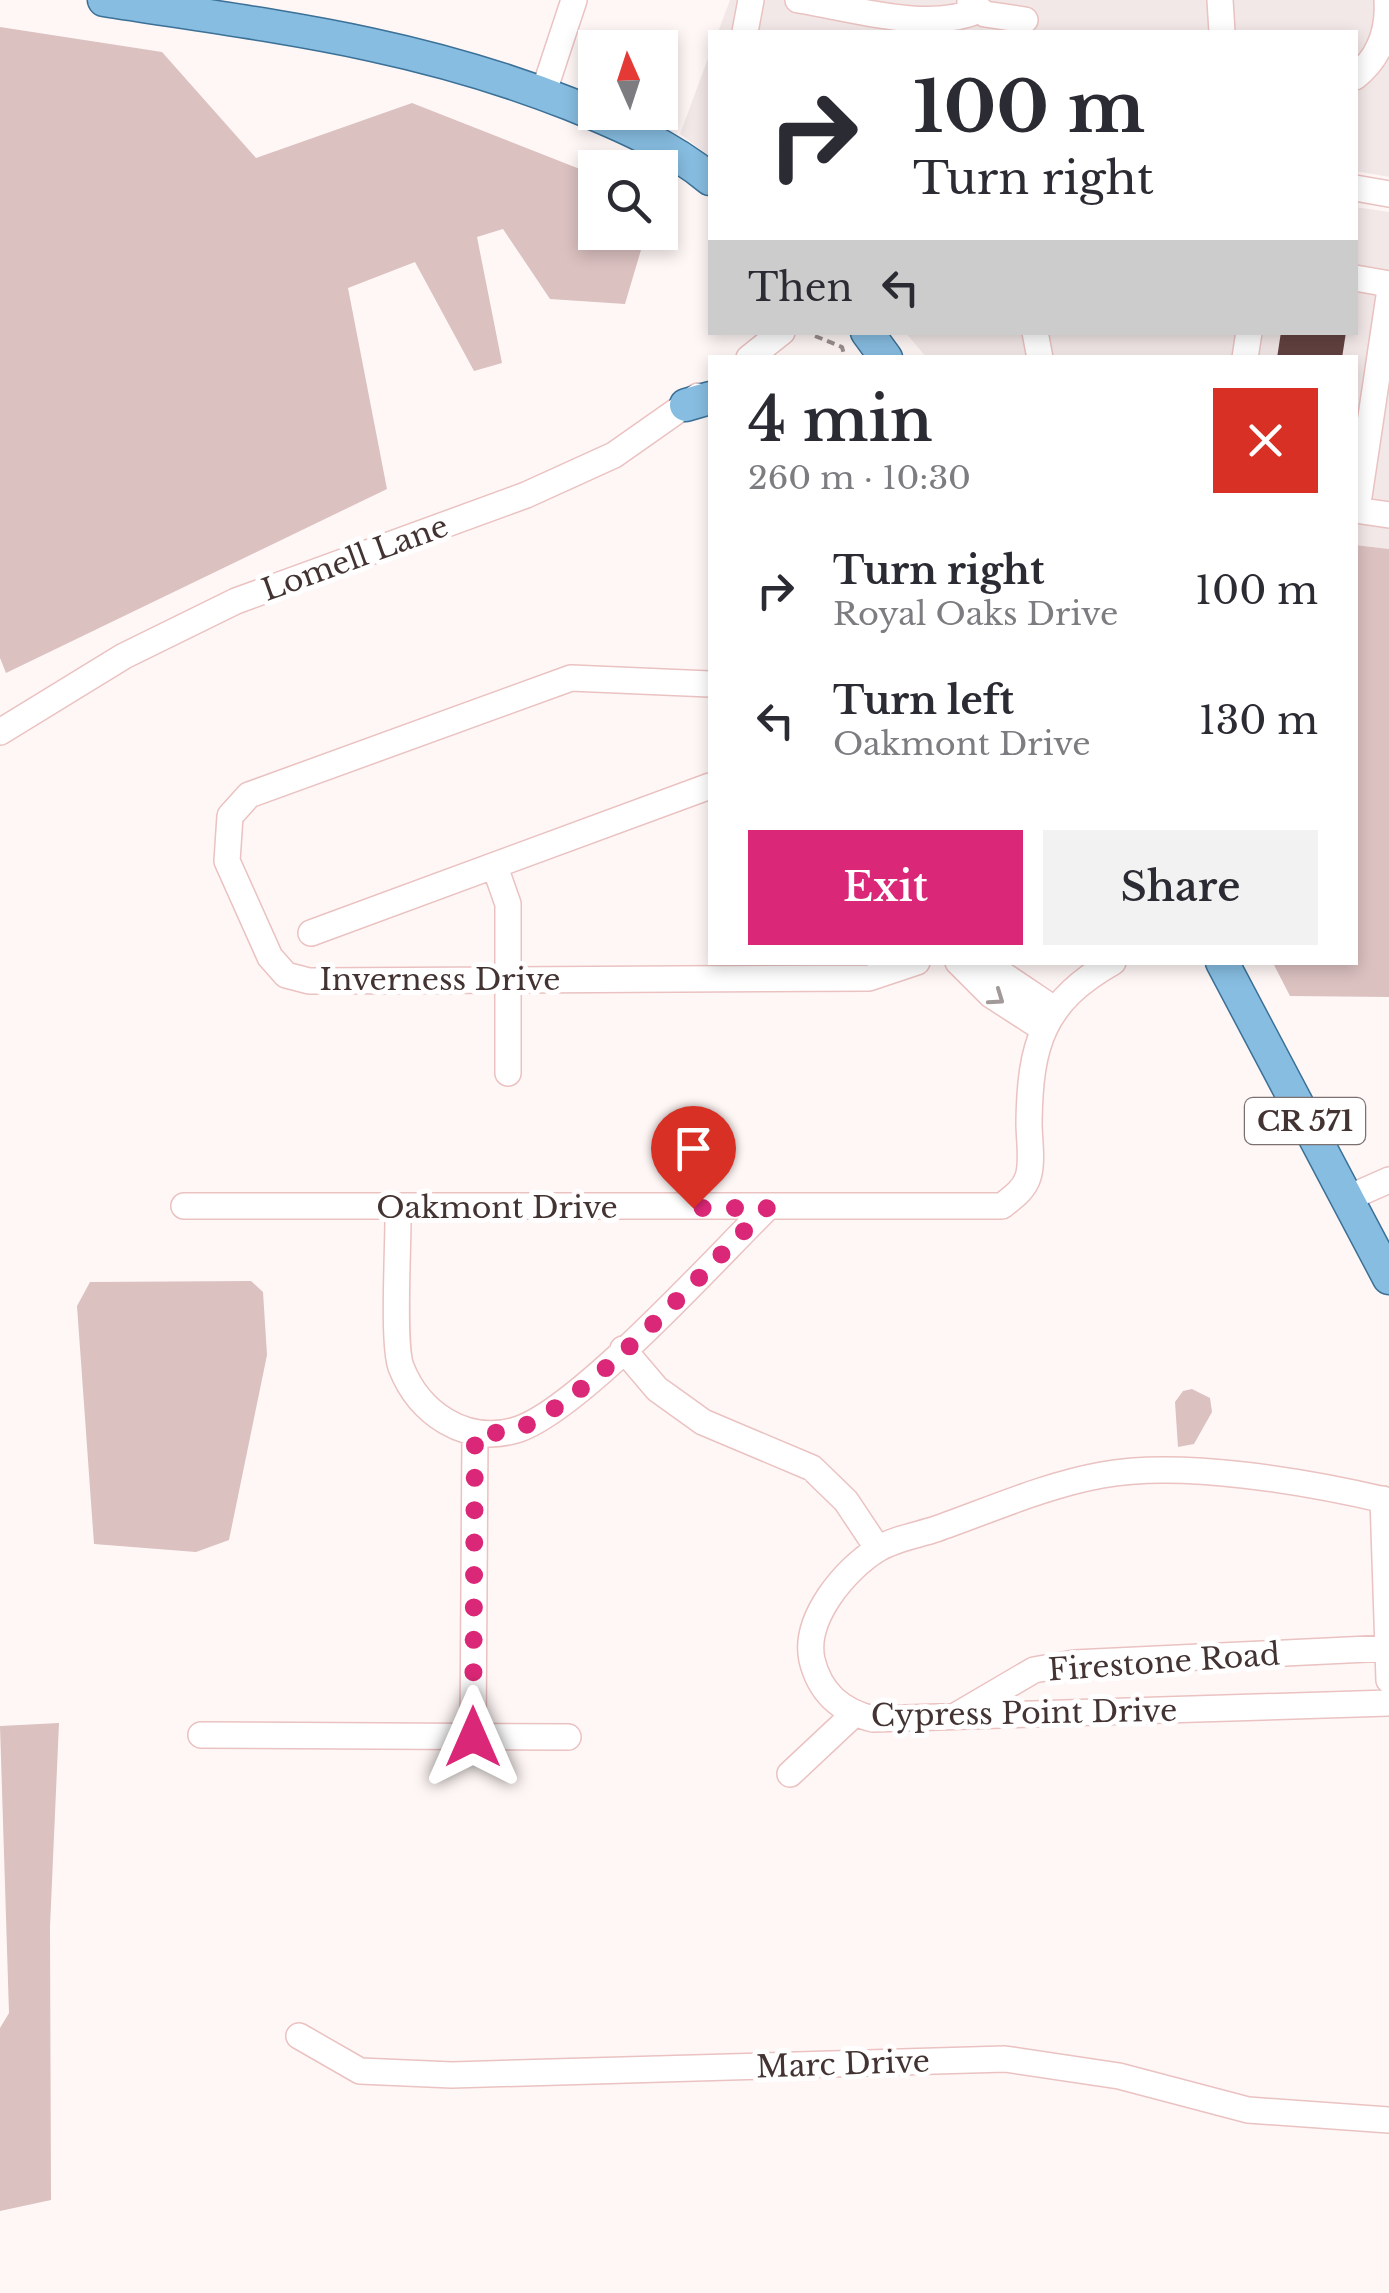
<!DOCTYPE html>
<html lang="en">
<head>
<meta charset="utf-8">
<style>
  body { margin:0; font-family:"Libre Baskerville",serif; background:#f2f2f3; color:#2b2b33; height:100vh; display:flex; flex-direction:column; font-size:38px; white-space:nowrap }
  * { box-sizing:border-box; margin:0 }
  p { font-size:32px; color:#7c7c81 }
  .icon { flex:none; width:55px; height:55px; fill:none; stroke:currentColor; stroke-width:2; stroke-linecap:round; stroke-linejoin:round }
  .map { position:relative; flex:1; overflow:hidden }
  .panel { position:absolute; left:708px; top:355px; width:650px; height:610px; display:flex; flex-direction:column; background:#fff; border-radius:0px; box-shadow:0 5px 15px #0003 }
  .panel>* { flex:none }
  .banner { position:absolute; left:708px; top:30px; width:650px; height:305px; border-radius:0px; box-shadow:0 5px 15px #0003; background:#fff; color:#2b2b33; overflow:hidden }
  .needle { width:65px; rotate:357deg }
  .controls { position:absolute; left:578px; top:30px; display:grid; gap:20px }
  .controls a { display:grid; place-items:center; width:100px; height:100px; border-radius:0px; background:#fff; box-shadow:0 5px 15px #0003; font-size:50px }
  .pin { position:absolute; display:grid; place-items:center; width:85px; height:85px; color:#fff; margin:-102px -42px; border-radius:50% 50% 50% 0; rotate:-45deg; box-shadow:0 0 10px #0007 }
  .pin .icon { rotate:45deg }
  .me { position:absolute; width:110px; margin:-55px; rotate:0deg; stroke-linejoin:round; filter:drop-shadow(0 0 8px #0008) }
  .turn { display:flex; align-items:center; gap:35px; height:210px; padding:0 40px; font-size:45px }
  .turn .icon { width:130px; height:130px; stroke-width:2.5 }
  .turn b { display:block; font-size:70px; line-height:85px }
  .then { display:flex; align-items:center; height:95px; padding:0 40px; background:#0003; gap:20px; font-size:38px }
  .round { display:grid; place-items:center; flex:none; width:105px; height:105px; border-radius:0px; background:#f2f2f3 }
  .head { display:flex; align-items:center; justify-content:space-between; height:170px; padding:0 40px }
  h1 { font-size:60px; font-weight:600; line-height:75px }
  .cta { display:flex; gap:20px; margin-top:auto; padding:20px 40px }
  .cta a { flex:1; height:115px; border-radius:0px; background:#db2777; color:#fff; font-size:40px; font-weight:600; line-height:115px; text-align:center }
  .cta a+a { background:#f2f2f3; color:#2b2b33 }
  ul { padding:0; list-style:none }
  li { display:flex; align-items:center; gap:30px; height:130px; padding:0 40px }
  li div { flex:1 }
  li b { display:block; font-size:38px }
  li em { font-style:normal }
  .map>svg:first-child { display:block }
  .built { fill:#f2e8e7 }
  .green { fill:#dbc1c0 }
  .building { fill:#634241 }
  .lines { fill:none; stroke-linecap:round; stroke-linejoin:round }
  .minor-casing { stroke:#eac2c1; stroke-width:28 }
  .major-casing { stroke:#3b7097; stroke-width:35 }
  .path { stroke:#9b8f8e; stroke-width:4; stroke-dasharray:8 5; stroke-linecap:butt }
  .minor { stroke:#fff; stroke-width:25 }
  .major { stroke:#87bde1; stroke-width:32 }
  .oneway { stroke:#a19a99 }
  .route { stroke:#db2777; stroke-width:18; stroke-dasharray:0 32.4 }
  .labels { text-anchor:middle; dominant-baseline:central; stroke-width:10; stroke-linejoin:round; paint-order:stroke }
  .shield { fill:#fff; stroke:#7b7170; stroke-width:2.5 }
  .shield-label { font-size:28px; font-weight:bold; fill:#433433 }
  .street-label { font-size:30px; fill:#433433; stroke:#fff }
</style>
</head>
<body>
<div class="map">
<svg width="1389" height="2293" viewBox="0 0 1389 2293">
  <rect width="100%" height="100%" fill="#fff7f6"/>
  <path class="built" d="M730,0H1389V177L1355,171V32H718Z
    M710,53V157L680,134Z
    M1355,207L1389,212V549L1355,545V358L926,357L906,333L1355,332Z"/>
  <path class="green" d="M0,27L162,52L256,158L412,103L595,175V232L646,233L625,304L550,299L503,229L477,237L502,363L474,371L415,262L348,288L387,489L6,673L0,658Z
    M1355,545L1389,549V997L1290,996L1273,963L1355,962Z
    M251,1281L263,1292L267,1355L229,1540L196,1552L94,1544L77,1306L90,1282Z
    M1192,1389L1210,1398L1212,1412L1194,1444L1178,1447L1175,1402L1183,1391Z
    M59,1723L50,1927L51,2200L0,2211V2028L9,2013L0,1726Z"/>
  <path class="building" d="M1281,332H1346L1342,358H1277Z"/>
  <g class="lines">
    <defs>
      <path id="minor" d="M798,0C852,8 928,33 979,10
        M1220,0L1222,32
        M970,2L985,14L1025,20
        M745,32L751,0
        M1355,77C1380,57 1389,31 1387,0
        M543,94L574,0
        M1355,188L1389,194
        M1355,278L1389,284
        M1035,332L1040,358
        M749,358L782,332
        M1245,358L1249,332
        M1355,510L1389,515
        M1357,510L1389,296
        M710,684L571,678L249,795L230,816L227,861L270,957L286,975L309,981L869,978L917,962
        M0,732L124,656L236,601L526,495L614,455L698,396
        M495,867L508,904V1073
        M311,933L710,786
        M958,962L991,995L1042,1028
        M984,962L1054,1009
        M1346,1199L1389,1180
        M184,1206H1002C1012,1198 1024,1190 1028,1177C1033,1162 1029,1139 1029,1123C1030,1045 1042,1002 1113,962
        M398,1206C399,1238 392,1343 401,1367C419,1413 465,1445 516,1430C577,1412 715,1259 767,1208
        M623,1349L657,1389L703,1422L812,1468L846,1501L878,1549
        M1383,1499L1389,1680
        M1389,1501C1309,1482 1182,1460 1102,1475C1046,1485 990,1510 936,1529C918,1535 894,1539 878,1549C845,1569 803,1619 812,1660C820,1693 841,1711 873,1719L1389,1703
        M957,1715L1034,1670L1074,1663L1389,1648
        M201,1735L568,1737
        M473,1737L475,1435
        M790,1774L854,1714
        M299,2036L360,2071L452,2075L1005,2059L1119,2076L1248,2110L1389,2120"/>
      <path id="major" d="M104,0C270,26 411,41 570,104C619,124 669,145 710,179
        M867,332L886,358
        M686,405L710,398
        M1222,962L1389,1278"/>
    </defs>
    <use href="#minor" class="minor-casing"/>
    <use href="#major" class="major-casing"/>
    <path class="path" d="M815,336L842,347L845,358"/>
    <use href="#minor" class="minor"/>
    <use href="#major" class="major"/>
  </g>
  <defs><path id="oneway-chevron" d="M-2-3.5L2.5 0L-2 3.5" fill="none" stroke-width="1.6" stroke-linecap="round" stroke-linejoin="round" transform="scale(2.5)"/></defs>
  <use class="oneway" href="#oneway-chevron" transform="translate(997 998) rotate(35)"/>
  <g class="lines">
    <path class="route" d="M473,1737L475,1434C490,1433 507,1433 520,1428C595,1395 705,1269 767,1208H693"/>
  </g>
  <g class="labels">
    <rect class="shield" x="1245" y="1098" width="120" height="46" rx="8"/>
    <g class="shield-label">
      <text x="1305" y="1121">CR 571</text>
    </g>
    <g class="street-label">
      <text transform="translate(355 558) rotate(-20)">Lomell Lane</text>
      <text x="440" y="979">Inverness Drive</text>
      <text x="497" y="1207">Oakmont Drive</text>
      <text transform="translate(1164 1662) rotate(-4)">Firestone Road</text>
      <text transform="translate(1024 1713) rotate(-1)">Cypress Point Drive</text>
      <text transform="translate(843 2064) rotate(-2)">Marc Drive</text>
    </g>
  </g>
</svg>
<div class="controls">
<a><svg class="needle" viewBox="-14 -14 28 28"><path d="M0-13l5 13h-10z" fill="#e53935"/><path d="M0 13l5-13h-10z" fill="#7c7c81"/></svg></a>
<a><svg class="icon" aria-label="search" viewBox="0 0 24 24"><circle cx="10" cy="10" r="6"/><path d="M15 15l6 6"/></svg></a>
</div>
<div class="pin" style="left:693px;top:1208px;background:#d93025"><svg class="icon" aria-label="arrive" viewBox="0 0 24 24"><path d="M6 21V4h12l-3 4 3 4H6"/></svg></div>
<svg class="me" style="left:473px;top:1737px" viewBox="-20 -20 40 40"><path d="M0-17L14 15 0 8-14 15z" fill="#db2777" stroke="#fff" stroke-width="4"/></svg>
<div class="banner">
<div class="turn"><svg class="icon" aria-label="right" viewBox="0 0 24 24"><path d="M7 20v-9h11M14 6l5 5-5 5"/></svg><div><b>100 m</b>Turn right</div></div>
<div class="then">Then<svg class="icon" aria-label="left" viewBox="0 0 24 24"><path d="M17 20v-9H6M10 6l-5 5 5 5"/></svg></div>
</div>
<section class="panel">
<div class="head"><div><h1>4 min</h1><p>260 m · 10:30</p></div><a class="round" style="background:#d93025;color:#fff"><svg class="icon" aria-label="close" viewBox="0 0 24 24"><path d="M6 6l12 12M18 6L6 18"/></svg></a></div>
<ul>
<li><svg class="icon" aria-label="right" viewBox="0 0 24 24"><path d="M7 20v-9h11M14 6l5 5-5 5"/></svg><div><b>Turn right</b><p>Royal Oaks Drive</p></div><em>100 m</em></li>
<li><svg class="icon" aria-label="left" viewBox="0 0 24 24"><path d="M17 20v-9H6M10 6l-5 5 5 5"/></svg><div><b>Turn left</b><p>Oakmont Drive</p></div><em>130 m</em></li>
</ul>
<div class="cta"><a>Exit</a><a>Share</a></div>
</section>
</div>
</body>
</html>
